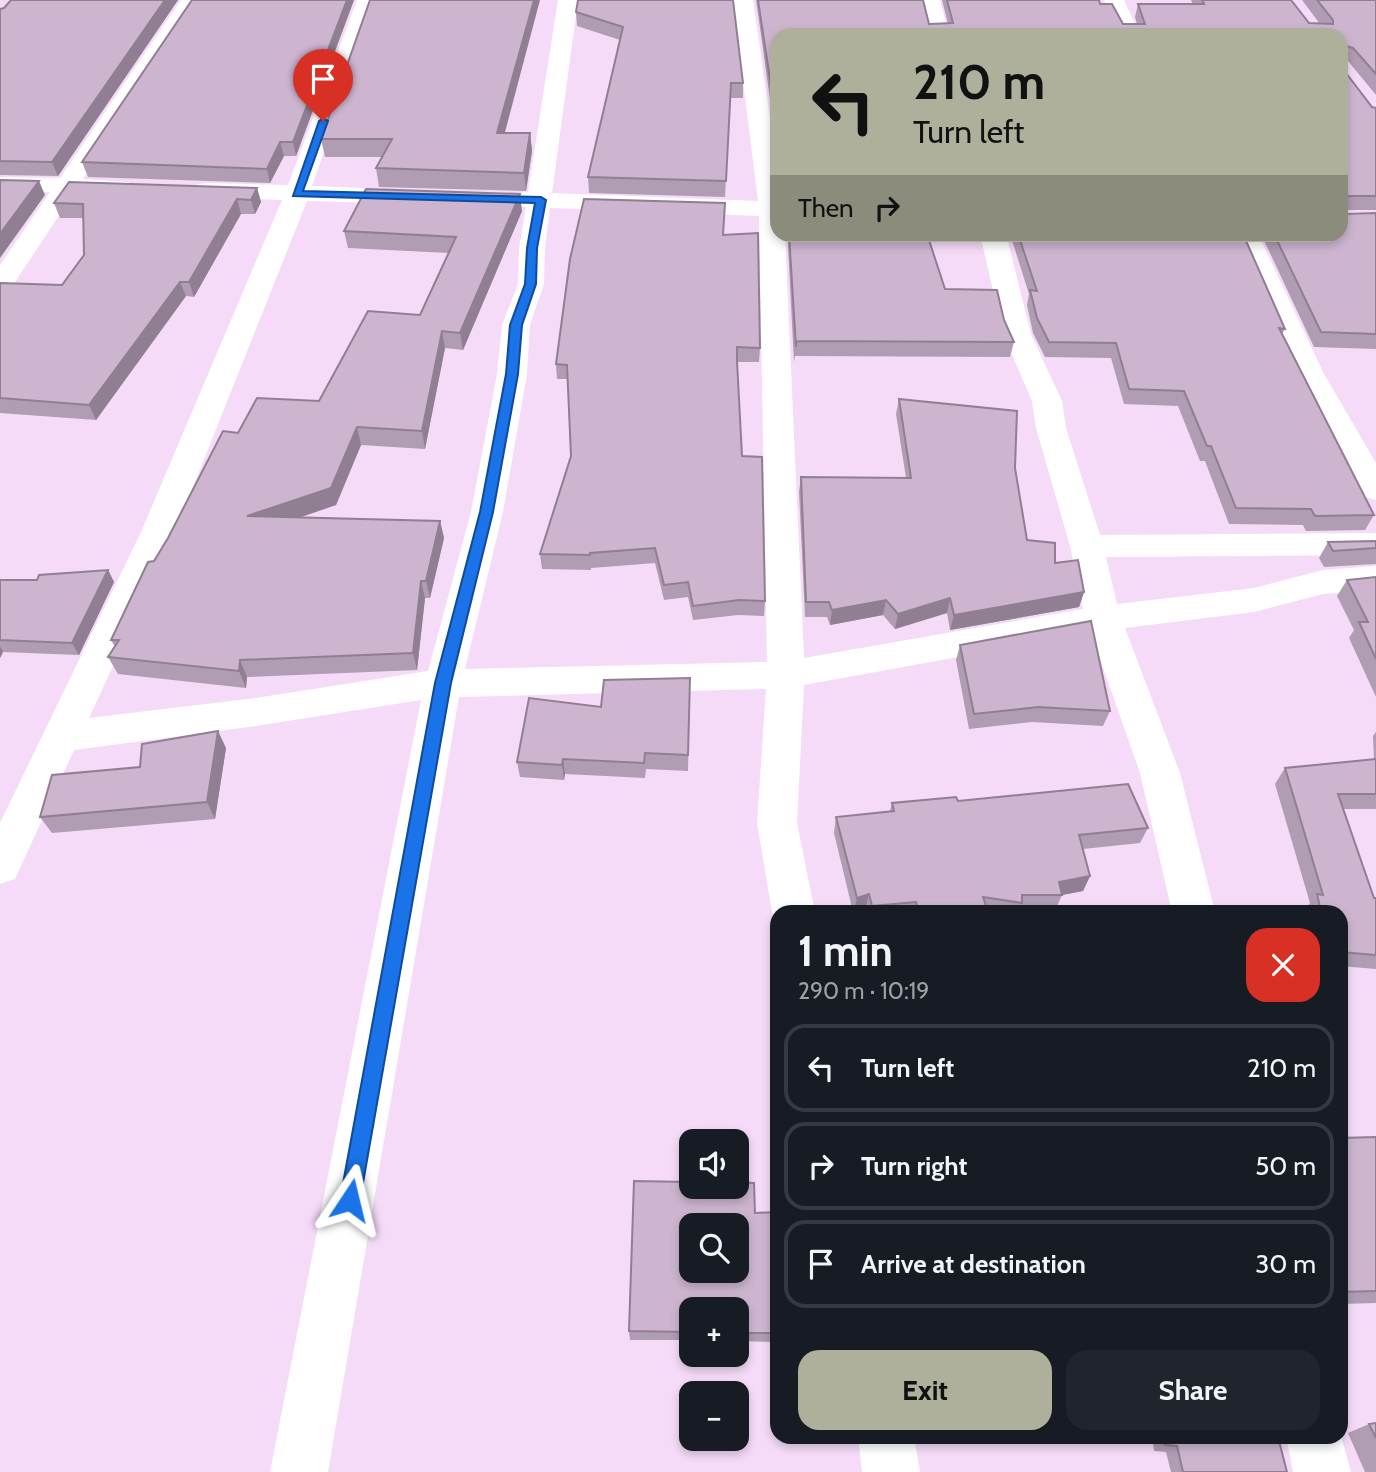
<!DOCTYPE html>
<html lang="en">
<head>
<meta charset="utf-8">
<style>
  body { margin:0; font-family:Cabin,sans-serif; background:#20242c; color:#f1f3f6; height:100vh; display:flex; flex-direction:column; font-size:26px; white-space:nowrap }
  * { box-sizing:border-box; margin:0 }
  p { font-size:23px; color:#9ea1a6 }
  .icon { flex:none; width:38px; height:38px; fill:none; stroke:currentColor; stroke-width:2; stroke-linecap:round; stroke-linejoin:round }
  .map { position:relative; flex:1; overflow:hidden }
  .panel { position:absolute; left:770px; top:905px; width:578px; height:539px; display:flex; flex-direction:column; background:#171b24; border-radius:21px; box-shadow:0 4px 10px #0003 }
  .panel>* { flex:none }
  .guide { position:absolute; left:770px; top:28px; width:578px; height:214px; border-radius:21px; box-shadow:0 4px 10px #0003; background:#aeb09c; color:#111; overflow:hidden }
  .fabs { position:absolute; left:679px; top:1129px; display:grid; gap:14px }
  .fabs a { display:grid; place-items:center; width:70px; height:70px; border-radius:14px; background:#171b24; box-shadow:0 4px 10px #0003; font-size:35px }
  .pin { position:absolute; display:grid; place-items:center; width:60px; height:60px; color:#fff; margin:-72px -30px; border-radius:50% 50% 50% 0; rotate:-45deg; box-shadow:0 0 7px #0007 }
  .pin .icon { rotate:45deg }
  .me { position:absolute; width:77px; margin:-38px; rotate:10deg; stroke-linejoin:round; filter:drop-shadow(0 0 5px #0008) }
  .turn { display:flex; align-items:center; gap:24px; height:147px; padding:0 28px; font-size:32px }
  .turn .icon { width:91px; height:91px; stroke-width:2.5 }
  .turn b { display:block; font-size:49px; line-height:60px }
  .then { display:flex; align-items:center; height:66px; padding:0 28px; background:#0003; gap:14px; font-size:26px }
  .round { display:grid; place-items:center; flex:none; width:74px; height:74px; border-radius:21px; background:#20242c }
  .head { display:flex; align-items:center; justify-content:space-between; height:119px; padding:0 28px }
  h1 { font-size:42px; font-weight:700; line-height:52px }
  .action { display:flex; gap:14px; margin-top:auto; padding:14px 28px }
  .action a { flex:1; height:80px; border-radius:21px; background:#aeb09c; color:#111; font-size:28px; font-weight:700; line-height:80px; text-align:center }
  .action a+a { background:#20242c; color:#f1f3f6 }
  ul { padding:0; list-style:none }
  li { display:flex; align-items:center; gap:21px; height:88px; margin:0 14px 10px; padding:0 14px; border:4px solid #363941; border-radius:21px }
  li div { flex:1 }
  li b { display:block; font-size:26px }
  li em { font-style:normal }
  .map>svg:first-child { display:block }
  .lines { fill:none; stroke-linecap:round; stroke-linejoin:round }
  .street { fill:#fff; fill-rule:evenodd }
  .wall { fill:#b09cb3 }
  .shaded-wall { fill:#907f92 }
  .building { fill:#cdb5d0; stroke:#907f92; stroke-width:2; fill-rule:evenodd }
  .route { fill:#1a73e8; stroke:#114b97; stroke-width:2 }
</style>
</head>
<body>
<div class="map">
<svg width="1376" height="1472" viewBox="0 0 1376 1472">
  <rect width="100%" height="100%" fill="#f5dbf8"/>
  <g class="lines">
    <path class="street" d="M181,0H201L83,179L129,182L132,187L129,192L74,193L9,291L0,293V265L50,192L0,191V177L60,178Z
      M357,0H377L312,186L414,190L423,192L426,197L423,202L414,204L307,201L175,532L89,718L256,698L428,671L471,512L497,374L502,325L518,284L519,248L526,207L507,204L504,199L507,194L528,192L558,0H578L552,193L758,201L733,0H753L777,166V234H785L804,658L1083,609L1070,546L1036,428L1032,401L1003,334L980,234H1006L1031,334L1062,401L1066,428L1100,535L1376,533V555L1106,557L1117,604L1254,588L1323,570L1376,566V590L1323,594L1254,612L1125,628L1180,773L1215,912H1172L1140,773L1091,633L804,685L797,823L815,912H777V922L772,912L757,823L766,689L459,697L328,1472H270L421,700L256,726L74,750L15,879L0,884V823L141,532L282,200L205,197L196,195L193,190L196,185L205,183L288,185ZM550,208L759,216L767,662L465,669L503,512L527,374L530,325L544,284L545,248Z
      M920,0H940L949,35H929Z
      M1104,0H1124L1140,35H1120Z
      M1233,234H1258L1324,374L1376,463V500L1365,497L1294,374Z
      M1340,1432L1351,1472H1293L1286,1437H1340Z
      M858,1437H914L920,1472H862Z"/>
  </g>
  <path class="wall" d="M11,0H178L58,176L0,175V9L4,8Z
    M192,0H354L296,156H284L270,183L88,177L82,162Z
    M578,0L743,83V98H730L725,197L589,193L588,177L620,40L577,26L576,12Z
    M756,0H923L929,24H948L942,0H1099L1100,4L1123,24H1137L1135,17L1138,4H1193L1191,0H1291L1309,23L1320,24L1302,0H1376V95L1348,61L1343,60V69L1372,107L1376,108V210H1345V214L1376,213V349L1314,347L1261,234H1340V35H777V99H770Z
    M504,133H530L532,151L526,191L379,187L376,168L382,157H325L321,139Z
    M257,188L261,202L255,214H241L194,297L186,296L96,420L0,413V283L62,285L84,255L83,218H60L54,203Z
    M522,211L463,350L445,348L425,449L361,445L336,505L301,517L440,521L444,538L430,598H425L417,670L247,677L246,688L118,674L108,657L115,647L111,640L154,561L238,433L319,401L420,315L449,253L348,248L344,231Z
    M789,234L945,289L1004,320L1014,342L1010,357L795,356L794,362L788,247Z
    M1010,234H1243L1285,329L1282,334L1374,515L1365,530L1306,531L1303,525L1229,524L1205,461H1200L1178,406L1124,404L1111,358L1045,357L1033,333L1027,305L1029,294Z
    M723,235L760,348L759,362H737L742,456L765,601L764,616L738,615L693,620L688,597L664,600L655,563L591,568V570L542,569L540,554L571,456L568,379H557L556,364Z
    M899,399L1015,468L1027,540L1055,563L1084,592L1079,607L950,630L947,613L895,629L883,615L830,625L827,617H805L799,492L801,477L906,478L896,414Z
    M1376,541V564L1324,567L1319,558L1328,542Z
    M108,570L114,582L79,655L3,652L0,658V580H37Z
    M1376,577V697L1349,638L1354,630L1337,596L1347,580Z
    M960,645L1110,711L1103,726L1032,722L969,729L956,660Z
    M690,678L688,771L646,769L645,778L565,774L564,780L520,777L517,762L601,707Z
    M1376,732V809H1343L1374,898H1376V969L1340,966V912H1217L1220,908L1307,907L1310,903L1275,784L1285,768L1374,759L1373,736Z
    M226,748L215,819L52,833L40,817Z
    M958,801L1148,828L1140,843L1083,849L1090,876L1083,891L1062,895L1055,911L1019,910L1018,912H866L865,910L853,912L834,833L836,817L890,811L892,803Z
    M1376,1137V1303L1340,1304V1138Z
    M777,1212V1342L737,1341V1309H691V1340H630L629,1331L755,1213Z
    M1376,1423V1472H1365L1348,1433L1369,1424Z
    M1152,1437H1278L1287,1472H1171L1166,1452L1154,1451Z"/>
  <path class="shaded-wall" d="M165,0H178L58,176L52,162Z
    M347,0H354L296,156L293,142Z
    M534,0H540L500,151L497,133Z
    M530,133L532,151L526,191L524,173Z
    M280,142L284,156L270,183L267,169Z
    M39,181L45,195L0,258V234Z
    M257,188L261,202L255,214L251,200Z
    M520,194L522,211L463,350L460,333Z
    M237,199L241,214L194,297L189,282Z
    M180,282L186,296L96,420L89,405Z
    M442,331L445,348L425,449L422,431Z
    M357,427L361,445L336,505L254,533L247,516Z
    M440,521L444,538L430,598L426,581Z
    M108,570L114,582L79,655L72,643Z
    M421,581L425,598L417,670L413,653Z
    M1084,592L1079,607L950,630L954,615Z
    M950,598L947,613L895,629L898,614Z
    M886,600L883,615L830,625L832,610Z
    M0,646L3,652L0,658Z
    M240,660L247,677L246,688L239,671Z
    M218,731L226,748L215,819L207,802Z
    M563,759L565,774L564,780L562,765Z
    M1090,876L1083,891L1062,895L1059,882Z
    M869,894L865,910L854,912L857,898Z"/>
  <path class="building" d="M11,0H165L52,162L0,161V9L4,8Z
    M192,0H347L293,142H280L267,169L82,162Z
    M370,0H534L497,133H530L524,173L376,168L392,139H321Z
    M578,0H733L743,83H731L726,181L588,177L623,27L576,12Z
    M758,0H923L929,24L953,23L947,0H1099L1100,4H1112L1123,24H1145L1138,4H1204L1202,0H1291L1309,23L1333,24V20L1317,0H1376V74L1353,48L1346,46L1343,49V69L1372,107L1376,108V196H1344L1345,214L1376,213V334L1321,332L1274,234H1340V35H777V86H771Z
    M0,180L39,181L0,234Z
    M69,182L257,188L251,200L237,199L189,282H180L89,405L0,398V283L62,285L84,255L83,204L54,203Z
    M366,189L520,194L460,333L442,331L422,431L357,427L331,488L247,516L440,521L426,581H421L413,653L240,660L239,671L108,657L119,640H111L148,562L154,561L168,538L223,431L238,433L257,398L319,401L368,311L420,315L456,237L344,231Z
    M584,199L725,203L723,235L758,233L760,348L737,347V361L742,456L762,457L765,601L739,600L693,606L688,582L664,585L655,548L590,553V555L540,554L571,456L567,365L556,364L570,259Z
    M789,234H927L945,289L997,290L1004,320L1014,342L796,341V347Z
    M1018,234H1243L1285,329L1279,328L1374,515L1315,516L1311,509L1236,508L1211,446H1207L1184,391L1129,389L1116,343L1049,342L1037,318L1030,290L1037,291Z
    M899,399L1017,411L1015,468L1027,540L1055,543V563L1078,560L1084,592L954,615L950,598L898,614L886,600L832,610L829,602H806L801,477L911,478Z
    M1376,541V548L1333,551L1328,542Z
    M108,570L72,643L0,640V580H37L39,575Z
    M1376,577V659L1359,622H1368L1347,580Z
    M1091,621L1110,711L1038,707L974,714L960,645Z
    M690,678L688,755L645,753L644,763L563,759L562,765L517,762L529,698L601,707L604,680Z
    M218,731L207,802L40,817L52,775L140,767L142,744Z
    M1376,759V794H1338L1374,898H1376V955L1340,952V912H1221L1220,908L1320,907L1317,894L1323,895L1285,768Z
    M1128,784L1148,828L1079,835L1090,876L1059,882L1062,895H1022V903L983,897L988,912H919L916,902L872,906L869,894L857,898L836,817L894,811L892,803L956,797L958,801Z
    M1376,1137V1291L1340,1292V1138Z
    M634,1181L691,1182V1186H737V1182L754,1183L755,1213L777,1212V1333H737V1309H691V1332L629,1331ZM691,1225H737V1270H691Z
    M1376,1423V1438L1369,1424Z
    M1163,1437H1278L1287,1472H1183L1177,1446L1165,1445Z"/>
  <path class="route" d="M323,118L328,121L303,191L541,197L546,200L537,248L536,284L522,325L518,374L493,512L451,683L360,1200L357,1207L350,1210L343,1207L340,1200L435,683L480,512L506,374L510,325L525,284L527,248L535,203L293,196L319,121Z"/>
</svg>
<div class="fabs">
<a><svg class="icon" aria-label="sound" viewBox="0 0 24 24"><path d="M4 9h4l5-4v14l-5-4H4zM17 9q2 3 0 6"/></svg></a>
<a><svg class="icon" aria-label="search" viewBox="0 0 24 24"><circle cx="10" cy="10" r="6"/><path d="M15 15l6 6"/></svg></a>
<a>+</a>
<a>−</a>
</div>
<div class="pin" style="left:323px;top:121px;background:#d93025"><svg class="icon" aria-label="arrive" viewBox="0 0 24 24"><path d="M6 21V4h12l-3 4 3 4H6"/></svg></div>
<svg class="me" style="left:350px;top:1200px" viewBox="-20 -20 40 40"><path d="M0-17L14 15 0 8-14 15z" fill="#1a73e8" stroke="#fff" stroke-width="4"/></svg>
<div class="guide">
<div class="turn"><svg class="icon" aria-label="left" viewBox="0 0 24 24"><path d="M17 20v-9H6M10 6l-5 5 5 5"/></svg><div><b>210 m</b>Turn left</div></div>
<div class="then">Then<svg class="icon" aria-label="right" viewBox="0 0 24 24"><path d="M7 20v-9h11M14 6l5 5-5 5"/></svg></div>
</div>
<section class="panel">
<div class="head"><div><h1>1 min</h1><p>290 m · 10:19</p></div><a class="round" style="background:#d93025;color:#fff"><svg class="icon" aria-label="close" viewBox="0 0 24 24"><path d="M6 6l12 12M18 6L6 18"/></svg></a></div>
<ul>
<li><svg class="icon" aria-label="left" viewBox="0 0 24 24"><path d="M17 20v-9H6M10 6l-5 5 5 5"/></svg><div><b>Turn left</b></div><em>210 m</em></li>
<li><svg class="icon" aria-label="right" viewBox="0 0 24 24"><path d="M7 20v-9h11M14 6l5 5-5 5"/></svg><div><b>Turn right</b></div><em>50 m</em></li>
<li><svg class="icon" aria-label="arrive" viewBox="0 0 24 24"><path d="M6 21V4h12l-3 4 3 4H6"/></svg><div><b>Arrive at destination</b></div><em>30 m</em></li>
</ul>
<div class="action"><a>Exit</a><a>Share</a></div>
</section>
</div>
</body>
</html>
